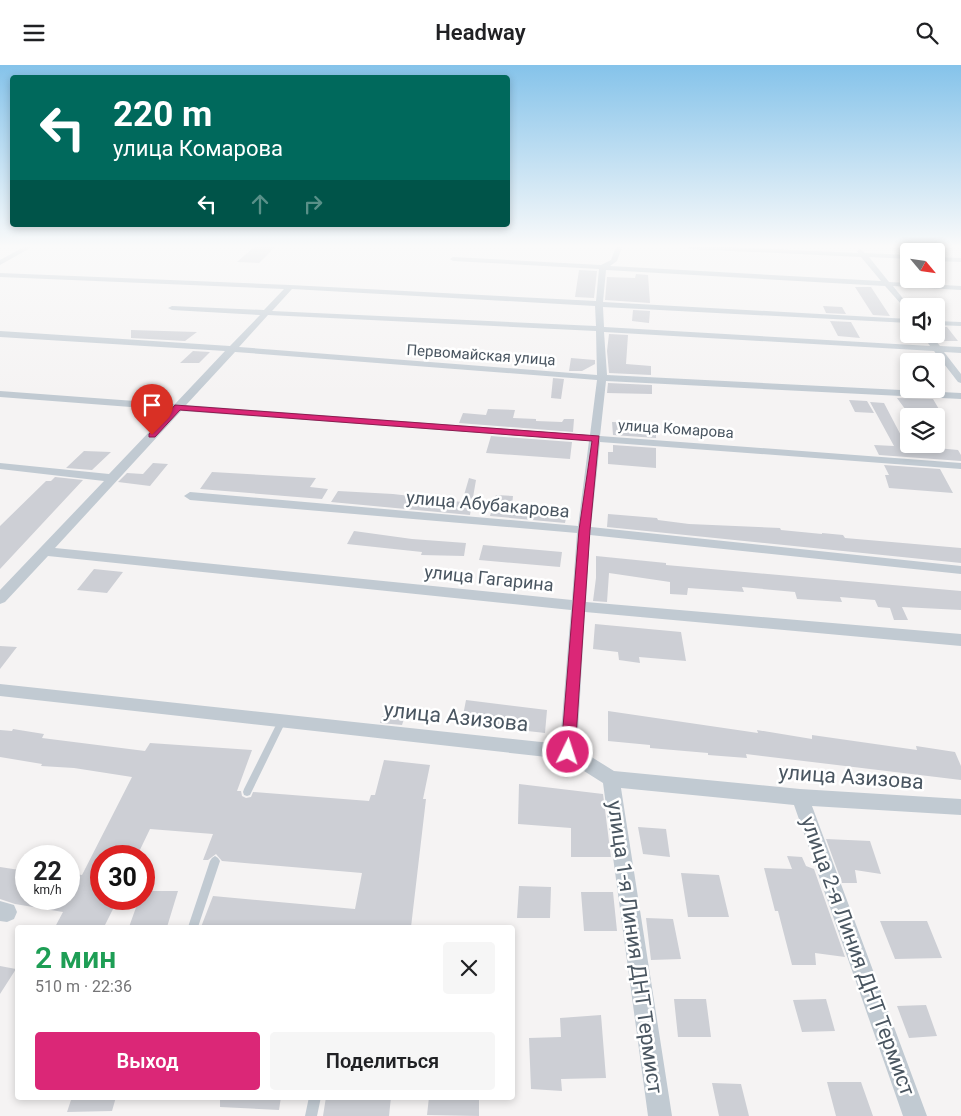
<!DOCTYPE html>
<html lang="ru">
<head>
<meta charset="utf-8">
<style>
  body { margin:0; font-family:Roboto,sans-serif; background:#f6f6f6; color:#202124; height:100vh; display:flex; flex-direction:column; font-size:19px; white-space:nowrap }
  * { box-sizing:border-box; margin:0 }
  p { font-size:16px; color:#757577 }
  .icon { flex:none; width:28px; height:28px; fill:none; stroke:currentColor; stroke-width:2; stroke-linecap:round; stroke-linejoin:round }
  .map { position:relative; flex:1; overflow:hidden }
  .details { position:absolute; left:15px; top:860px; width:500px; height:175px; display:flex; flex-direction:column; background:#fff; border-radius:5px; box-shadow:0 2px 8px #0003 }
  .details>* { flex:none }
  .top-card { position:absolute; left:10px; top:10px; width:500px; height:152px; border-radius:5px; box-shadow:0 2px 8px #0003; background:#00695c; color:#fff; overflow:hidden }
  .needle { width:32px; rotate:119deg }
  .controls { position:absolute; left:900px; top:178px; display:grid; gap:10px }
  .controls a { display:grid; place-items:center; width:45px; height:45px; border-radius:5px; background:#fff; box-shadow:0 2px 8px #0003; font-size:25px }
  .speed { position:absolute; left:15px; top:780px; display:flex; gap:10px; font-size:25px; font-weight:700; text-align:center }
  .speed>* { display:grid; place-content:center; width:65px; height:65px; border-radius:50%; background:#fff; box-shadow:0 2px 8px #0003; line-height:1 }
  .speed small { font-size:12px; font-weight:400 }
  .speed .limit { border:8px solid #d22; background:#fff; color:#111 }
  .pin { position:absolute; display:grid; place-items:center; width:42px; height:42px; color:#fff; margin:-51px -21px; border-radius:50% 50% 50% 0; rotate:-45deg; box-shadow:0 0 5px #0007 }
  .pin .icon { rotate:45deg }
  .me { position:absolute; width:55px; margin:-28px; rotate:4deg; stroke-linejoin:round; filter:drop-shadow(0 0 4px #0008) }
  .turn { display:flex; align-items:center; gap:18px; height:105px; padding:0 20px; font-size:22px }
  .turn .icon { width:65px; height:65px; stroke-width:2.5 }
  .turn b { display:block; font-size:35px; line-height:42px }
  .lanes { display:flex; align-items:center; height:48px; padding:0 20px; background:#0003; justify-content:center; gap:25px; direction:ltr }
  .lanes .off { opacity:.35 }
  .round { display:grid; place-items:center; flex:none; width:52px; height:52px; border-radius:5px; background:#f6f6f6 }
  .overview { display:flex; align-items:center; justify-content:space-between; height:85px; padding:0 20px }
  h1 { font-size:30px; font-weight:600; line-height:38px; color:#1e9e55 }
  .cta { display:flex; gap:10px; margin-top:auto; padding:10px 20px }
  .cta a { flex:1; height:58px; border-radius:5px; background:#db2777; color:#fff; font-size:20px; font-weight:600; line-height:58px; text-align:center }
  .cta a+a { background:#f6f6f6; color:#202124 }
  header { display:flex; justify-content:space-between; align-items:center; height:65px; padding:0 20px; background:#fff; font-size:22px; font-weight:600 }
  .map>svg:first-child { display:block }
  .building { fill:#cdcfd5 }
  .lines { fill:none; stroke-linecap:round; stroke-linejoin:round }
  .lane { fill:#c1cad2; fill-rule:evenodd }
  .street { fill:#c1cad2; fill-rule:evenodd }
  .route { fill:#db2777; stroke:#8e194d }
  .labels { text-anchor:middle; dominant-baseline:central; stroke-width:5; stroke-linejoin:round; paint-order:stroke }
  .far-street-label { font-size:15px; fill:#4a5661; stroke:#fff }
  .street-label { font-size:18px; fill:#4a5661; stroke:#fff }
  .near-street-label { font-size:21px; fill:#4a5661; stroke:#fff }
</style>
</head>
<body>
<header><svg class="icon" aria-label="menu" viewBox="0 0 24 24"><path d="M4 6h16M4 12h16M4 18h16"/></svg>Headway<svg class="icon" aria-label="search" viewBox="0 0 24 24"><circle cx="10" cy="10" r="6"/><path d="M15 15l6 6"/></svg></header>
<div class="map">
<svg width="961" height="1051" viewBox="0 0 961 1051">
  <rect width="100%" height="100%" fill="#f5f3f3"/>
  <path class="building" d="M254,182H275L259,198L237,197Z
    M579,205L597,206L594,233L575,232Z
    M636,209L648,210L650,238L605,235L607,212L635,213Z
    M855,222H871L890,251L873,250Z
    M823,241L842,242L846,249L826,248Z
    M633,245L650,246L649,258L632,256Z
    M830,256L851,257L860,273L838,271Z
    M936,262H947L958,276H943L936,267Z
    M131,265L197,267L185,276L131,273Z
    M609,269L628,270L626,299L651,301V310L609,308L607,286Z
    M193,286L210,287L199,298H180Z
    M571,293L595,295V299L582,306H569Z
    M553,313L564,314L561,334L551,333Z
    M608,318L652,320V329L607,328Z
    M897,333L933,334L943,351L908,348Z
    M849,335L867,336L874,348L855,347Z
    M870,337L884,338L906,380L958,385L961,390V396L879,390L874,380L894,381Z
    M488,344L515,345L513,353L536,354V356L562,357L564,354H574L573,367L459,358L463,348L486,350Z
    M612,357L648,358V363L656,364V373L613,370Z
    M491,371L572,377L570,394L486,388Z
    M613,380L656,383V403L608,399V387H613Z
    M84,386L111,387L92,405L66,403Z
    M153,398L168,399L150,421L118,417L127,408L143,409Z
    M884,400L940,404L953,428L889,423L885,410H889Z
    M212,407L316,413L310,422L328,424L322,434L200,424Z
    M55,412L83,415L0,504V461L46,416H51Z
    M469,413L476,415L470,450L331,437L338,426L393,429L462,437Z
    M496,430L513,431L512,440L532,442L531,445L567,448L565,458L490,451Z
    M608,449L657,453L658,455L689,459L780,463L781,465L822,469V468L843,470L845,473L961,483V498L607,462Z
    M354,466L412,474L466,478L464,491L421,490L422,487L347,479Z
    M483,480L562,487L560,502L479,495Z
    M596,491L666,498V500L961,526V545L902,542L908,555H894L890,543L878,542L875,535L840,532L842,537L797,534L795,527L742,522L744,527L688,523L687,530L670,529V517L609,508L607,537L593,536L596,513Z
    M94,504L123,507L107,528L77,525Z
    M595,559L681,567L686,596L639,592L640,598L619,595L618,587L593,584Z
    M0,581L17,582L0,604Z
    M466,635L547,645L545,668L494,662V664L461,661Z
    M608,646L758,668L757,665L812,674V670L917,685L916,681L955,687L961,701V715L746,689L747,693L708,690V688L650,683V680L608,676Z
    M382,651L404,654L402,660L380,658Z
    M13,664L44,669L42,673L145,686L150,678L252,685L237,726H241L242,731L246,733L251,732L253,727L369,736L371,730H375L384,695L430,700L423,734H426L411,862H201L213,831L355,844L362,808L222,796L216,789L208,795H203L213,769L150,764L137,791H101V834H118L104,862H55L63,847L15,839L0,834V802L26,806V834H69V808L82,810L132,712L74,703L41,701L42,699L0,692V665L12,666Z
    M519,719L603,729L611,792H571V763L518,759Z
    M638,762L666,764L670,792L643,789Z
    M826,774L870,776L881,809L855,805L857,818H842Z
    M787,791L802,792L806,801L814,804L845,892L815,888L816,900H792L778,846H775L764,803L792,804Z
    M681,808L719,810L729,852H688Z
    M519,821L551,822L550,853H517Z
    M144,826H178L167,862H129L139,834H144Z
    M581,827H613L617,866H584Z
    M646,853L673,854L681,894L651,895Z
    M880,856H927L942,893L895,894Z
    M0,901L16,904L0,929Z
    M674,934H706L711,972H678Z
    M826,934L835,966L802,967L793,935Z
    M926,940L937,971L909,973L897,941Z
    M601,950L606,1013L561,1014L562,1026L531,1024L529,973L561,972L560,953Z
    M827,1017H861L873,1051H836Z
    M712,1018L741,1019L749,1051H719Z
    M72,1032H116L112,1046L67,1047Z
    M220,1032H281L279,1045L220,1042Z
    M326,1032H391L389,1051H323Z
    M429,1032H479V1051L427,1050Z"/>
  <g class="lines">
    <path class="lane" d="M282,653L285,654L286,656L250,730L247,731L244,730L243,727L244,724L279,654Z
      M215,791L218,793L220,796L198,862H188L210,796L212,793Z
      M309,1032H321L317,1051H305Z"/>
    <path class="street" d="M24,182H32L0,200V195Z
      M616,182H622L617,196L610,201L881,216L861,192L690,184L687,182H730L858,188L857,186L860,184L865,188L909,190V194L869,192L889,217L961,221V225L893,221L909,241V248L885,221L606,205L603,237L909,254V258L603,242L604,262L930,281L922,269H930L940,281L961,282V288L944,287L961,309V318L958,317L934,286L604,267L607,310L961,328V334L606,316L600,371L961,398V404L600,377L591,462L961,501V509L590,470L586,537L961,569V581L585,547L577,683L614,706L800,724L961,734V750L812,741L927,1051H903L794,740L621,723L672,1051H648L603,718L565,694L0,631V619L560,679L571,545L48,491L5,537L0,539V525L104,416L0,404V398L109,409L170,345L0,332V326L175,339L225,286L0,272V266L230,281L260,250L172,245L168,243L172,241L264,245L284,224L0,212V208L290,220L596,236L599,204L453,196L450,194L453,192L601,200L611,195ZM292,224L595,241L596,261L272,246ZM268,250L596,266L597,310L239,282ZM235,287L597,315L590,370L186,340ZM181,346L589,376L578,461L190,427L184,431L190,435L577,468L572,535L55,483Z
      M936,192L961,193V197L936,196Z
      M936,256L961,257V261L936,260Z
      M0,836L14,840L17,847L14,854L7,857L0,856Z"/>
  </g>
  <linearGradient id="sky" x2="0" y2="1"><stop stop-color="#85c3ea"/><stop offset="0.55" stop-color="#fafafa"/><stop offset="1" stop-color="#fafafa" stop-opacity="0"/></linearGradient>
  <rect width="961" height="329" fill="url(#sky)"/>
  <path class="route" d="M175,340L599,371L590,465L575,687L573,692L568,694L563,692L561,687L579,465L592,376L180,345L155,372H149V369Z"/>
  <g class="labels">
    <g class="far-street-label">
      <text transform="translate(481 290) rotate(4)">Первомайская улица</text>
      <text transform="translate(676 364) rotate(4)">улица Комарова</text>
    </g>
    <g class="street-label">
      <text transform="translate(488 439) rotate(5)">улица Абубакарова</text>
      <text transform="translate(489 513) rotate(6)">улица Гагарина</text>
    </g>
    <g class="near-street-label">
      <text transform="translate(456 652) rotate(6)">улица Азизова</text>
      <text transform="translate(851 712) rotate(4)">улица Азизова</text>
      <text transform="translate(635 882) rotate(82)">улица 1-я Линия ДНТ Термист</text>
      <text transform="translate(858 891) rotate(70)">улица 2-я Линия ДНТ Термист</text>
    </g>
  </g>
</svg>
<div class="controls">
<a><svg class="needle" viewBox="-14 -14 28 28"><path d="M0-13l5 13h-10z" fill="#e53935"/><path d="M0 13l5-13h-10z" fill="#757577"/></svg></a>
<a><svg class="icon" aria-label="sound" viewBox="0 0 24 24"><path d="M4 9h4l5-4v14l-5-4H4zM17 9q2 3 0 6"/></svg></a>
<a><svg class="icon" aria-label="search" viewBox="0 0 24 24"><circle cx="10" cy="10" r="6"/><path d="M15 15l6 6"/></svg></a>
<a><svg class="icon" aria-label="layers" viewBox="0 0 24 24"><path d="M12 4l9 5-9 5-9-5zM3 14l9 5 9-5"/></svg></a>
</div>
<div class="speed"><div>22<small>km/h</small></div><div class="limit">30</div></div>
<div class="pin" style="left:152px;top:370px;background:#d93025"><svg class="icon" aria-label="arrive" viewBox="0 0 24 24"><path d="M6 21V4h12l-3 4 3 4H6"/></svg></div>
<svg class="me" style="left:568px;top:687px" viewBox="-20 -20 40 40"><circle r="17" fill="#db2777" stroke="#fff" stroke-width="3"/><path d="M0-11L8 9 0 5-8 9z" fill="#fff"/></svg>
<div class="top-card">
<div class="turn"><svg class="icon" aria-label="left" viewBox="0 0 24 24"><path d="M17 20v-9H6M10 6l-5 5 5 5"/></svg><div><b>220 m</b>улица Комарова</div></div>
<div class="lanes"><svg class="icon" aria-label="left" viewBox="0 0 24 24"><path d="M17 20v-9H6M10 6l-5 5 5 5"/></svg><svg class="icon off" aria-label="ahead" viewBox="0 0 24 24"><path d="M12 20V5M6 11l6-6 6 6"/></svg><svg class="icon off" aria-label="right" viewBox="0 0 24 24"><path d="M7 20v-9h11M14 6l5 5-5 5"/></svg></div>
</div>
<section class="details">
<div class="overview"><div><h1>2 мин</h1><p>510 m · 22:36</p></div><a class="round"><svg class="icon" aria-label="close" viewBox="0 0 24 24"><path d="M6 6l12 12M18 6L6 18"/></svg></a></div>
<div class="cta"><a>Выход</a><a>Поделиться</a></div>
</section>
</div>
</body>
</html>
